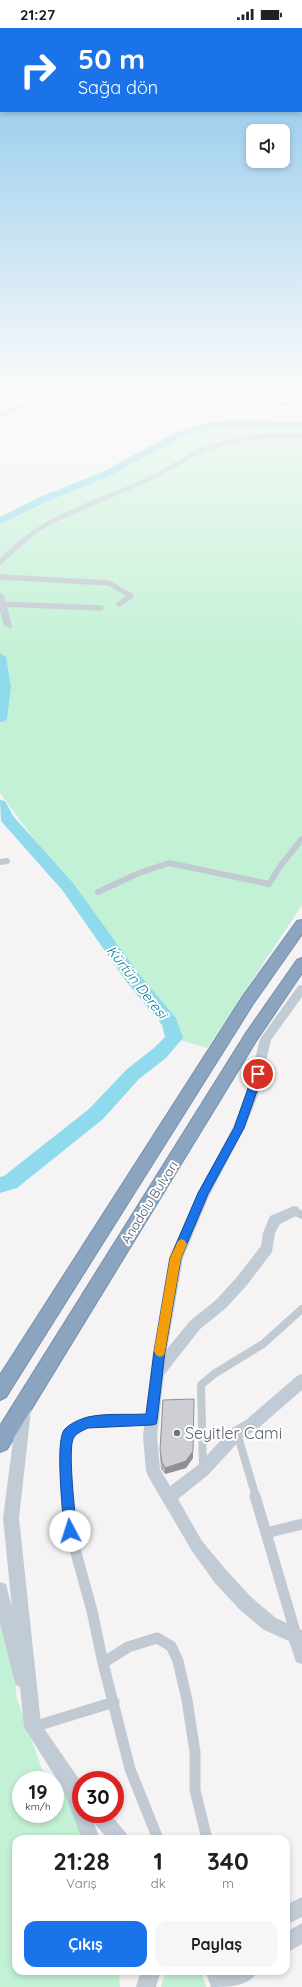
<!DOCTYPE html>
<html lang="tr">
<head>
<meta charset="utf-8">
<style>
  body { margin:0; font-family:Quicksand,sans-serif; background:#f6f6f6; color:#202124; height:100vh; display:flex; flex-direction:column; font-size:15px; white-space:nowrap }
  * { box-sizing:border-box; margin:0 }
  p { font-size:13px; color:#757577 }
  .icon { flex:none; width:22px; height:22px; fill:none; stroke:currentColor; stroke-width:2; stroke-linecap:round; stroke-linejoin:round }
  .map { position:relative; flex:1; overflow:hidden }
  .details { position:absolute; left:12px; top:1807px; width:278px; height:140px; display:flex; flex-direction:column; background:#fff; border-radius:12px; box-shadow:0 2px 6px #0003 }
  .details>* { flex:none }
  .hud { position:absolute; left:0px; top:0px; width:302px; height:84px; box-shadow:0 2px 6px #0003; background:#1a73e8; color:#fff; overflow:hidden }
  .controls { position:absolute; left:246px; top:96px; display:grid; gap:8px }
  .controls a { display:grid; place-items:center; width:44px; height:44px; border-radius:8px; background:#fff; box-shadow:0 2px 6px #0003; font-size:20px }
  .speed { position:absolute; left:12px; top:1743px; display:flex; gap:8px; font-size:20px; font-weight:700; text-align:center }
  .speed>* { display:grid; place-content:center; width:52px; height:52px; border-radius:50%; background:#fff; box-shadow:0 2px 6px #0003; line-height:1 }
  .speed small { font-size:10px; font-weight:400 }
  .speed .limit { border:6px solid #d22; background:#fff; color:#111 }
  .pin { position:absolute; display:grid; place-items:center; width:34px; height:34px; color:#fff; margin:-17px; border:2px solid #fff; border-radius:50%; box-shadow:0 1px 4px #0007 }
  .me { position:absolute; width:44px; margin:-22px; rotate:355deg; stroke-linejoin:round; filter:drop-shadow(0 0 3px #0008) }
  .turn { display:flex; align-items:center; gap:14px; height:84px; padding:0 12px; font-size:18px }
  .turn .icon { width:52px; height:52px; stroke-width:2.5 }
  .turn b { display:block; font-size:28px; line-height:34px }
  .eta { display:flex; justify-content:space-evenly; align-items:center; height:68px; text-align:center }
  .eta b { font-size:24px; font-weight:700; line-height:28px }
  .primary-button { display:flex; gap:8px; margin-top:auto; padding:8px 12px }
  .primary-button a { flex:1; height:46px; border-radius:12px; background:#1a73e8; color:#fff; font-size:16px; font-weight:700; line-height:46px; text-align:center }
  .primary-button a+a { background:#f6f6f6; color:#202124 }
  .status { display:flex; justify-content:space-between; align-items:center; height:28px; padding:0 20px; background:#fff; direction:ltr }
  .status svg { height:11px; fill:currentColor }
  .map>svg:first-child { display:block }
  .green { fill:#c3f1d5 }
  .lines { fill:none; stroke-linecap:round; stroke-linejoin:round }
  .river { fill:#90daee; fill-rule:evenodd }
  .highway-casing { stroke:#7690ad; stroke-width:2 }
  .street-far4 { stroke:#c1cad2; stroke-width:4 }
  .street-far3 { stroke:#c1cad2; stroke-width:5.5 }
  .street-far2 { stroke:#c1cad2; stroke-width:6 }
  .street-far1 { stroke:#c1cad2; stroke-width:8 }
  .street { stroke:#c1cad2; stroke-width:11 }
  .secondary { fill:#c1cbd6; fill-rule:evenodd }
  .highway { fill:#8ba5c1; fill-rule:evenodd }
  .wall { fill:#b0b2b7 }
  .shaded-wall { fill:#909195 }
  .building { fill:#cdcfd5; stroke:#909195 }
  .route { fill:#1a73e8; stroke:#114b97 }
  .slow { fill:#f59e0b }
  .worship-dot { fill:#6b7280; stroke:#fff; stroke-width:1.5 }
  .labels { text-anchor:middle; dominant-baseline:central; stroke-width:4; stroke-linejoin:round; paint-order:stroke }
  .street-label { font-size:13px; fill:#4a5661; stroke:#fff }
  .water-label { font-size:14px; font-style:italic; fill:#0c7c9b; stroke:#fff }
  .near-worship-label { font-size:16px; fill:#5b616d; stroke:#fff; text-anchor:start }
</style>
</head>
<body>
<div class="status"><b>21:27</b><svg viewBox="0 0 49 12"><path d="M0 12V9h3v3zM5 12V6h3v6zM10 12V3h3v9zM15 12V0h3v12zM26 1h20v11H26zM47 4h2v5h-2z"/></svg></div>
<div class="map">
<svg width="302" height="1959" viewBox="0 0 302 1959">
  <rect width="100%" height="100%" fill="#f5f3f3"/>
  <path class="green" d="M241,395L302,397V877L207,1020L174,1010L170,995L0,765V696L3,681V638L0,624V494L106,446L178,407L209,397Z
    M0,1562L16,1627V1668L42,1741L54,1752H21V1786H55V1753L77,1773L91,1811H16V1943H119L120,1959H0Z
    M166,1943H201L206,1959H161Z"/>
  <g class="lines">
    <path class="river" d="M241,392L302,394V400L241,398L210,400L181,409L110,448L48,473L0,496V489L40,469L102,444L175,405L209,394Z
      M0,625L6,629L11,659L7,690L5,693L0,694Z
      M0,772L5,773L13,788L73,855L138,945L176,990L183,1010L166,1030L139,1051L103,1091L17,1160L0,1165V1149L4,1148L89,1081L127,1041L154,1020L165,1009L162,997L126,953L63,863L1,793Z"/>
    <defs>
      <path id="highway" d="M302,892V906L253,976L6,1369L0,1372V1347L243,968L297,893Z
        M302,930V945L256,1013L7,1421L0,1424V1398L246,1005L297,932Z"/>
    </defs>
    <use href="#highway" class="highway-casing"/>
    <path class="street-far4" d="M276,376L302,375
      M0,387L40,369L77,357"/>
    <path class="street-far3" d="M0,549L109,555L131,568L119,576
      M2,576L101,580"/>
    <path class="street-far2" d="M0,834L7,833
      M98,864L139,845L169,835L269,856L281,837L302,811"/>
    <path class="street-far1" d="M294,1183L302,1187
      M237,1405L256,1469
      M203,1441L201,1357L214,1346L263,1316L302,1281
      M67,1469C67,1455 62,1417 70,1405C81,1389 133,1393 152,1392"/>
    <path class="street" d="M67,1468L70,1503L92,1583L103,1635
      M255,1468L266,1505
      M296,1607L266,1505L302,1496
      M33,1699L114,1674
      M158,1811L130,1741L103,1635L128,1619L157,1610L171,1618L178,1633L187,1672L195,1724V1762L207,1811"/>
    <path class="secondary" d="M279,405H302V409L268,410L245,412L206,423L152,452L51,496L33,508L0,537V531C37,489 90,475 140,453C158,445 175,433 193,424C220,411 250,407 279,405Z
      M0,565L4,567L12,598L11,600L4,598L0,582Z
      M302,957V969L271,1012L258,1067L245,1100L210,1166L183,1230L167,1321L190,1293L216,1272L237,1249L261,1218L263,1205L270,1188L294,1178L298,1179L300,1183L298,1187L280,1196L275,1205L272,1224L247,1257L226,1280L200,1301L164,1347L157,1408L160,1441L170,1458L198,1437L232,1400L246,1392L297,1348L302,1346V1362L256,1402L242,1410L208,1447L178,1471L202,1513L227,1543L252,1570L276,1590L302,1602V1636L296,1634L289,1613L264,1602L240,1582L215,1555L192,1523L148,1448L146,1443L143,1408L153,1324L169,1230L198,1165L233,1099L246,1067L260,1011L298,958Z
      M24,1375L29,1377L31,1382L19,1490L41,1696L81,1754V1786H110L126,1805L129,1811H108L94,1795L100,1811H82L63,1761L24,1699L20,1659L16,1657L14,1651L0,1595V1554L6,1556L12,1580L3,1490L17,1382L19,1377Z
      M302,1869V1889L286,1897V1877Z
      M302,1895V1916L286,1925V1904Z
      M141,1943H161L156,1959H136Z
      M205,1943H225L226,1947L231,1943H258C249,1959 230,1959 211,1959Z"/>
    <use href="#highway" class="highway"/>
  </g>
  <path class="wall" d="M163,1372L193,1430L186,1440L165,1446L161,1441L160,1429Z"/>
  <path class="shaded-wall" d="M193,1423V1430L186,1440L165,1446V1440Z"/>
  <path class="building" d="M194,1371L193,1423L186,1433L165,1440L162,1434L160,1422L163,1372Z"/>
  <linearGradient id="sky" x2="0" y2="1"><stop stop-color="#85c3ea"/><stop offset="0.57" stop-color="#fafafa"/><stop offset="1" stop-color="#fafafa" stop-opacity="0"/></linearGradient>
  <rect width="302" height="631" fill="url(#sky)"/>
  <path class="route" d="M258,1043L263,1046L244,1100L208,1166L181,1230L165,1324L157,1392L156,1396L152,1397L88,1400C82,1403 76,1405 73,1411C68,1424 75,1486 77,1503L75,1507L70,1509L66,1507L64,1503C63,1483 55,1416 64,1402C69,1396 80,1391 88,1389C105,1385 128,1387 146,1386L154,1324L170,1230L198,1165L234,1100L253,1046Z"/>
  <path class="slow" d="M182,1211L185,1213L187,1216L181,1230L165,1323L164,1327L160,1329L156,1327L154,1323L170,1230L178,1213Z"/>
  <circle class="worship-dot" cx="177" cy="1405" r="4"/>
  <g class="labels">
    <g class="street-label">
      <text transform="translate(149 1174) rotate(-58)">Anadolu Bulvarı</text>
    </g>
    <g class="water-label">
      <text transform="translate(137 954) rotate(52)">Kürtün Deresi</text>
    </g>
    <g class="near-worship-label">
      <text x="185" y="1405">Seyitler Cami</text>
    </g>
  </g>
</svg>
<div class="controls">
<a><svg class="icon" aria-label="sound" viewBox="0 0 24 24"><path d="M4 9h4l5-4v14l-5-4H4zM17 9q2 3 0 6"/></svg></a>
</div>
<div class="speed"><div>19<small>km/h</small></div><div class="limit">30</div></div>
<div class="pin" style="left:258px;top:1046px;background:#d93025"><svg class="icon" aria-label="arrive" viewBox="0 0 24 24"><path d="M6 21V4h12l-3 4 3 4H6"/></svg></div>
<svg class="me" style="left:70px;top:1503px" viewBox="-20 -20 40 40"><circle r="19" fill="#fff"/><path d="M0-13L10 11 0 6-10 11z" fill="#1a73e8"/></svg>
<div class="hud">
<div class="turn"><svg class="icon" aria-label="right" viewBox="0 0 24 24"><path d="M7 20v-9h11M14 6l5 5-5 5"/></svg><div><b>50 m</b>Sağa dön</div></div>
</div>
<section class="details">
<div class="eta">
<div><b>21:28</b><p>Varış</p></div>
<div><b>1</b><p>dk</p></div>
<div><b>340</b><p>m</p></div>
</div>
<div class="primary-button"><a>Çıkış</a><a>Paylaş</a></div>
</section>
</div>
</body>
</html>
